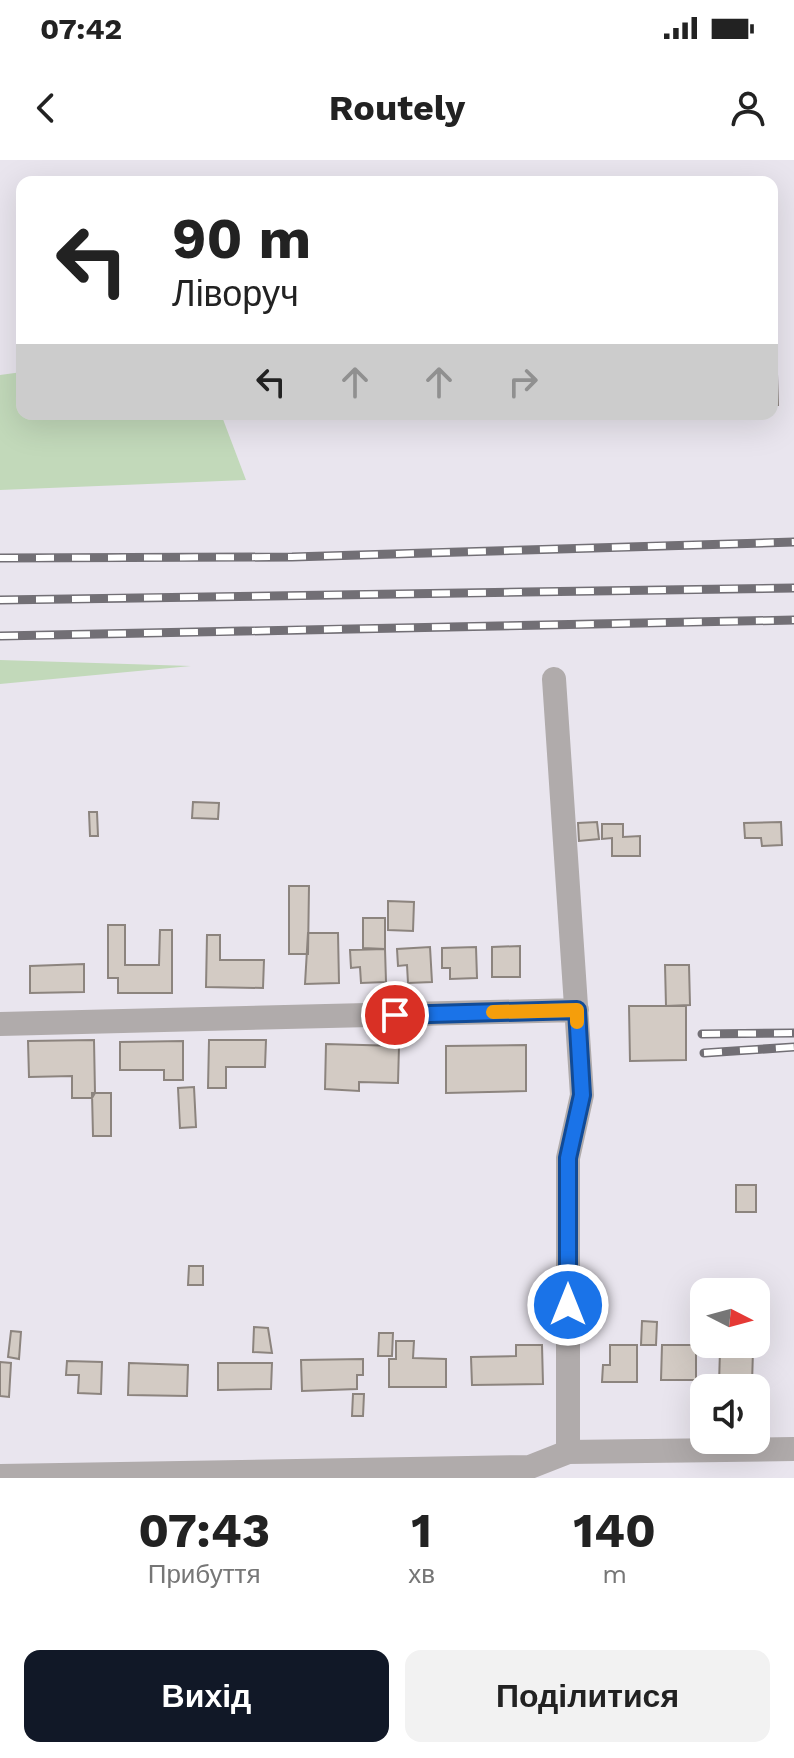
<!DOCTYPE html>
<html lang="uk">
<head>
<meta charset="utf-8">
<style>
  body { margin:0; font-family:"Work Sans",sans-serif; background:#f2f2f2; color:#222; height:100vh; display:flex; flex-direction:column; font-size:30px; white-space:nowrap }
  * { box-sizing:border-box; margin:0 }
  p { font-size:26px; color:#767676 }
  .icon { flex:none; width:44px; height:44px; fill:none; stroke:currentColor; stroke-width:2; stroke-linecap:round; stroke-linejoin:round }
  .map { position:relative; height:1318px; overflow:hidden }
  .side { display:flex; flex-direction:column; background:#fff; flex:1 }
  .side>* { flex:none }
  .guide { position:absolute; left:16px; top:16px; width:762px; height:244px; border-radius:16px; box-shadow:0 8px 32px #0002; background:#fff; color:#222; overflow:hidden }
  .needle { width:52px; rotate:96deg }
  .controls { position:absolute; left:690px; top:1118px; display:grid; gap:16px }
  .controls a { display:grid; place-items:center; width:80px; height:80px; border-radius:16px; background:#fff; box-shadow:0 8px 32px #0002; font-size:40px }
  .pin { position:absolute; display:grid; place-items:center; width:68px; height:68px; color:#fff; margin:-34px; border:4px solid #fff; border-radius:50%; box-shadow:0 2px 8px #0007 }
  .me { position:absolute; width:88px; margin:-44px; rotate:0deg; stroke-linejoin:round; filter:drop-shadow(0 0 6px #0008) }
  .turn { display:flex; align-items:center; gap:28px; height:168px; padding:0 24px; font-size:36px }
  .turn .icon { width:104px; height:104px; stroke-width:2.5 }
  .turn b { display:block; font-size:56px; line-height:68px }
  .lanes { display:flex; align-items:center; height:76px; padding:0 24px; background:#0003; justify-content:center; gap:40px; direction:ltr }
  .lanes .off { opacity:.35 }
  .eta { display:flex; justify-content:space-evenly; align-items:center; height:136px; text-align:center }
  .eta b { font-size:48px; font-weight:700; line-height:56px }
  .cta { display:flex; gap:16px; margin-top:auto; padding:16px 24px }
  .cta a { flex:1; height:92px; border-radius:16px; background:#111827; color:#fff; font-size:32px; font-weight:700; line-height:92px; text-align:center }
  .cta a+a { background:#f2f2f2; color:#222 }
  .status { display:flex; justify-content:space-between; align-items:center; height:56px; padding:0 40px; background:#fff; direction:ltr }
  .status svg { height:22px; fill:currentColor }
  header { display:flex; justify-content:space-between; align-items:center; height:104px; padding:0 24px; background:#fff; font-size:36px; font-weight:700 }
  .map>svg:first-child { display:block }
  .green { fill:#c2d9ba }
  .building { fill:#d3cbc4; stroke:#8c847e; stroke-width:2 }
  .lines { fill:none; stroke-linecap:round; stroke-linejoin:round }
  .minor { stroke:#b0abab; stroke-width:24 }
  .rail-casing { stroke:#726f75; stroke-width:9 }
  .rail { stroke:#fff; stroke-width:6; stroke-dasharray:18; stroke-linecap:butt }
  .route-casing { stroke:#114b97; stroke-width:20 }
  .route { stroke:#1a73e8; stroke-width:14 }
  .slow { stroke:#f59e0b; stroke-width:14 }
</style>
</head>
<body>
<div class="status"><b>07:42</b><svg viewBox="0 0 49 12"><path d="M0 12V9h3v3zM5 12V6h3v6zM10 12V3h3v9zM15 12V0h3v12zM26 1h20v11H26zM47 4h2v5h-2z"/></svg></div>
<header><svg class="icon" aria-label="back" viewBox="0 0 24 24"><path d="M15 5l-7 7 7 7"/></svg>Routely<svg class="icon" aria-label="person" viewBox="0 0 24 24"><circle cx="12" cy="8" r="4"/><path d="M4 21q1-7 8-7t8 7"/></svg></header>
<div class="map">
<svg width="794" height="1318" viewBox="0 0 794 1318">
  <rect width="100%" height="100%" fill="#e9e5ee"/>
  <path class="green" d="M22,212V254H221L246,320L0,330V215Z
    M0,500L191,506L0,524Z"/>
  <path class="building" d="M772,214H777L778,245H772Z
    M370,254H457V257L370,256Z
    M193,642L219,643L218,659L192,658Z
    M89,652H97L98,676H90Z
    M597,662L599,679L579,681L578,663Z
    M781,662L782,685L762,686L761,678H745L744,663Z
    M602,664H623V677L640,676V696H612V678L602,679Z
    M289,726H309L308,794H289Z
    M388,741L414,742L413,771L388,770Z
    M363,758H385V789L363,788Z
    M108,765H125V805H159L160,770H172V833H118V818H108Z
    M308,773H338L339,823L305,824Z
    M207,775H220V800H264L263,828L206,827Z
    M520,786V817H492V787Z
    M430,787L432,822L408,823L407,805L398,806L397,789Z
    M476,787L477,818L450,819V808H442V788Z
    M385,789L386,822L361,823L360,807L351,808L350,790Z
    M84,804V832L30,833V806Z
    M665,805H689L690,845L666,846Z
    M629,846H686V900L630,901Z
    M94,880L95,933L92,938H72V916L29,917L28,881Z
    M209,880H266L265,907H226V928H208Z
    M183,881V920H164V910H120V882Z
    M326,884L399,886L398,923L359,922V931L325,929Z
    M526,885V931L446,933V886Z
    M194,927L196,967L180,968L178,928Z
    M92,933H111V976H93Z
    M736,1025H756V1052H736Z
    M189,1106H203V1125H188Z
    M642,1161L657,1162L656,1185H641Z
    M254,1167L268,1168L272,1193L253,1192Z
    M11,1171L21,1172L19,1199L8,1197Z
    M379,1173H393L392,1196H378Z
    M396,1181H414L413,1198L446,1199V1227H389V1199H396Z
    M516,1185H542L543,1224L472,1225L471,1197L516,1196Z
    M610,1185H637V1222H602L603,1205H610Z
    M662,1185H696V1220H661Z
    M720,1190H753L752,1224H719Z
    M363,1199V1215H357V1229L302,1231L301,1200Z
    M67,1201L102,1202L101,1234L78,1233L79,1215H66Z
    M0,1202L11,1203L9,1237L0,1236Z
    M129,1203L188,1205L187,1236L128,1235Z
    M218,1203H272L271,1229L218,1230Z
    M353,1234H364L363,1256H352Z"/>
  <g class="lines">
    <path class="minor" d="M554,519L582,935L568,998V1292
      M0,864L577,850
      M0,1316L530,1307L568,1292L794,1289"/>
    <defs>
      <path id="rail" d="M0,398L292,397L794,382
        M0,440L794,428
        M0,476L794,460
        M702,874L794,873
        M704,893L794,887"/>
    </defs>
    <use href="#rail" class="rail-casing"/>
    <use href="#rail" class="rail"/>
  </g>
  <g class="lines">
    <defs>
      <path id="route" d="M395,855L577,850L582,935L568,998V1145"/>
    </defs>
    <use href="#route" class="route-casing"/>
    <use href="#route" class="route"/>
    <path class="slow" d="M493,852L577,850V862"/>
  </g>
</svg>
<div class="controls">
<a><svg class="needle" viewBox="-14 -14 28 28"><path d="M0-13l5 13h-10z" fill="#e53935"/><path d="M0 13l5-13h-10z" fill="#767676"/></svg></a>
<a><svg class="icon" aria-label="sound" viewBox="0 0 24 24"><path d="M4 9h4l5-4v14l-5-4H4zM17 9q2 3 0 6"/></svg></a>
</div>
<div class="pin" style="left:395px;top:855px;background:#d93025"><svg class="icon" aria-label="arrive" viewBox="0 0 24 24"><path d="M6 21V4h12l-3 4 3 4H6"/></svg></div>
<svg class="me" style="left:568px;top:1145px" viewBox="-20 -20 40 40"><circle r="17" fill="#1a73e8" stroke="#fff" stroke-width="3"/><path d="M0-11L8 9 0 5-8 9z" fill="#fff"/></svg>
<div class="guide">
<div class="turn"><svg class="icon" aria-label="left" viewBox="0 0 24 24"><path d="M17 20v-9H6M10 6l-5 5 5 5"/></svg><div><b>90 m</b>Ліворуч</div></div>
<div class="lanes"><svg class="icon" aria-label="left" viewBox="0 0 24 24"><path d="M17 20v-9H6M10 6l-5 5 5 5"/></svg><svg class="icon off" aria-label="ahead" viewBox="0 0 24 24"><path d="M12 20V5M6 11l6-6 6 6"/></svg><svg class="icon off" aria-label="ahead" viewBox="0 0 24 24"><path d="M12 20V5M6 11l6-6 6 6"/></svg><svg class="icon off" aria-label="right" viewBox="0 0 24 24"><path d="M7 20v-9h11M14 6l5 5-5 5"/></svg></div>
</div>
</div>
<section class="side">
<div class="eta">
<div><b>07:43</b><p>Прибуття</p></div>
<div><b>1</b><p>хв</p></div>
<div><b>140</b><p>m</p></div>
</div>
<div class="cta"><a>Вихід</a><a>Поділитися</a></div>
</section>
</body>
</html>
